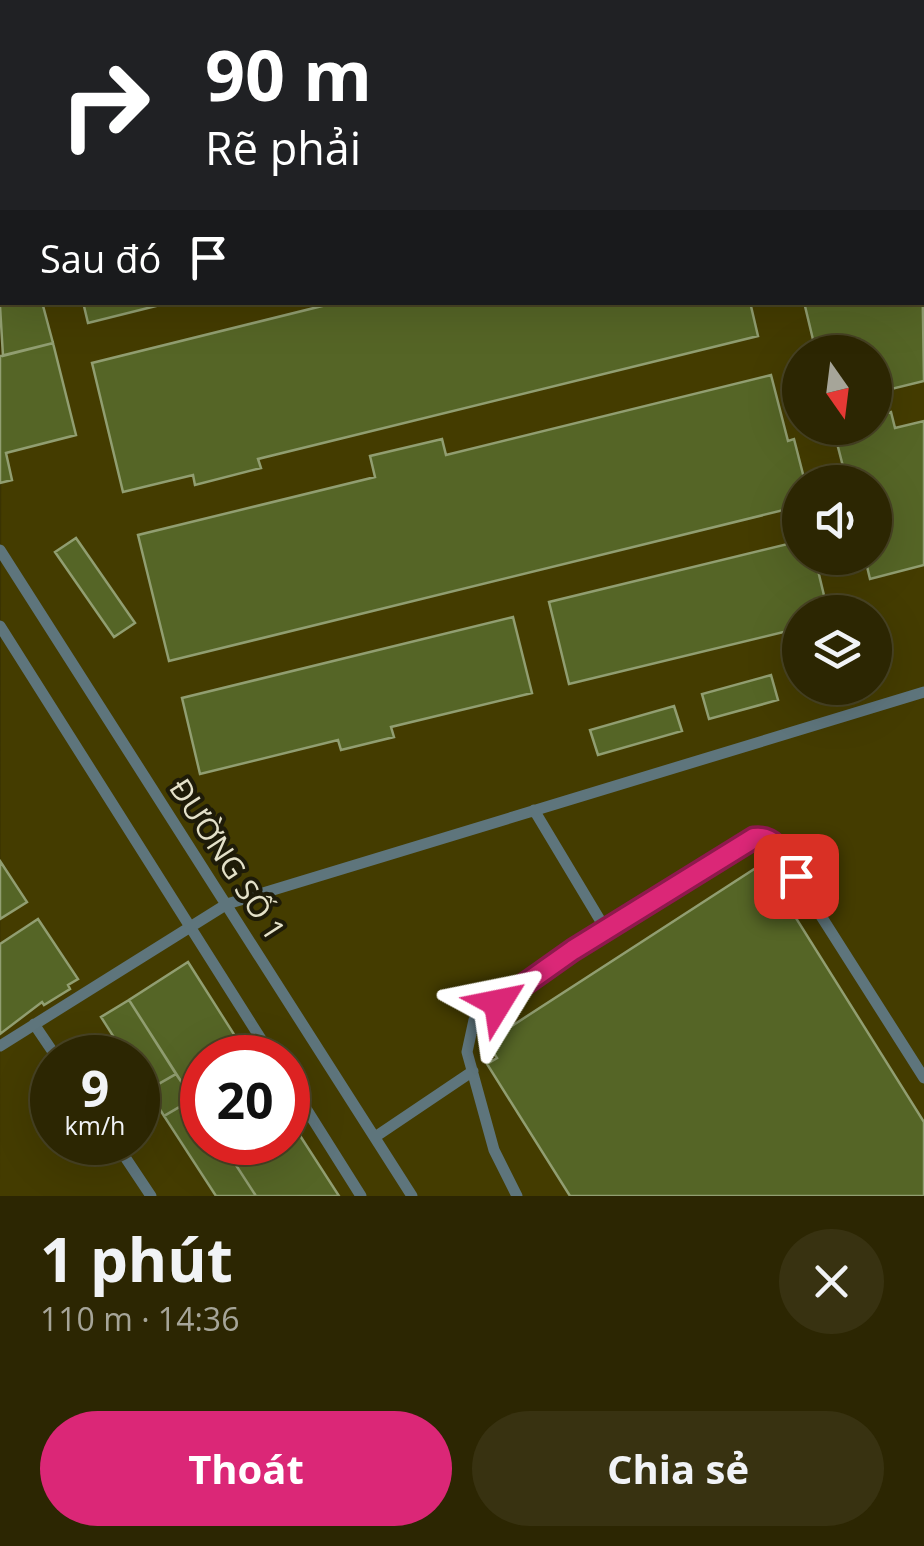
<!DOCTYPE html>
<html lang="vi">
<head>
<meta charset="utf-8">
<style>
  body { margin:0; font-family:"Open Sans",sans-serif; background:#383211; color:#f1f3f6; height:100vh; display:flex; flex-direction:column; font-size:38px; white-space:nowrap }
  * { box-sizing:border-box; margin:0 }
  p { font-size:32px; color:#a6a599 }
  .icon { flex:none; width:55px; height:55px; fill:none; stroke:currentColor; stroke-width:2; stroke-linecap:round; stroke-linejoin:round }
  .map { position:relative; height:1196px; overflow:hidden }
  .sheet { display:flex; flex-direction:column; background:#2c2602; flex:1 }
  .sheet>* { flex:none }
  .guide { position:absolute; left:0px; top:0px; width:925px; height:305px; box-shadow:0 10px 40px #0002,0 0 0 2px #484324; background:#202124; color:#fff; overflow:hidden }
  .needle { width:65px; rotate:166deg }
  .buttons { position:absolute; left:782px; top:335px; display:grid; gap:20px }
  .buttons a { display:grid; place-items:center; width:110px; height:110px; border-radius:50%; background:#2c2602; box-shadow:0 10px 40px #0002,0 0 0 2px #484324; font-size:50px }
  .speed { position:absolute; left:30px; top:1035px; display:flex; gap:20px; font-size:50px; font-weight:700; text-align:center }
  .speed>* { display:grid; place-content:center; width:130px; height:130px; border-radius:50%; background:#2c2602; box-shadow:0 10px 40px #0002,0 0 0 2px #484324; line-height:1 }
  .speed small { font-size:25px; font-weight:400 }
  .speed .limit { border:15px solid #d22; background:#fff; color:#111 }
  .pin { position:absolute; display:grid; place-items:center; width:85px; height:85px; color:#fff; margin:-42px; border-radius:20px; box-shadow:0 5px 15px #0006 }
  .me { position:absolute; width:110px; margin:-55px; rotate:55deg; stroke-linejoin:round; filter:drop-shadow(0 0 8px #0008) }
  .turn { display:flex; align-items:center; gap:35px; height:210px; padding:0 40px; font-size:45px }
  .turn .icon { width:130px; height:130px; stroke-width:2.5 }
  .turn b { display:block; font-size:70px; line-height:85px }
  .then { display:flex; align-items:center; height:95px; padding:0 40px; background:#0003; gap:20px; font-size:38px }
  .round { display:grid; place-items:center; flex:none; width:105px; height:105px; border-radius:52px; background:#383211 }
  .headline { display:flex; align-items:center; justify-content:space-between; height:170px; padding:0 40px }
  h1 { font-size:60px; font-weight:700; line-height:75px }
  .button { display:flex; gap:20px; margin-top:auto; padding:20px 40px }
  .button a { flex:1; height:115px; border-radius:60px; background:#db2777; color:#fff; font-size:40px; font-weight:700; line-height:115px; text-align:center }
  .button a+a { background:#383211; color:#f1f3f6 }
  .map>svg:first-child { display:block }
  .built { fill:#443c00; fill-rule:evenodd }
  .building { fill:#556526; stroke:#919e71; stroke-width:2.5 }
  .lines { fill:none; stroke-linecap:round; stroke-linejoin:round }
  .service { stroke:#5e757c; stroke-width:11 }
  .route-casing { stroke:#8e194d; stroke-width:25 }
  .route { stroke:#db2777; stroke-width:18 }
  .labels { text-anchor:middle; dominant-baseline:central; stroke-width:8; stroke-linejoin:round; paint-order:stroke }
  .street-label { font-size:30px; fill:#e4e1c9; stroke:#1e1b08 }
</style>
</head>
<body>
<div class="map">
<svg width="924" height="1196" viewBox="0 0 924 1196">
  <rect width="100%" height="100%" fill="#3a3303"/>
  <path class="built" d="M50,0H924V1196H0L2,31V302H922V2H43ZM800,352H875V428H800ZM800,482H875V558H800ZM800,612H875V688H800ZM52,1058H138V1142H52ZM202,1058H288V1142H202Z"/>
  <path class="building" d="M535,0V2L413,1L416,0Z
    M724,0H797V2H714Z
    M888,0H924V61L922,2H878Z
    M0,69H2L0,161Z
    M922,114H924L922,255Z
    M2,196V270H0V197Z
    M922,255L924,381L875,393V352H816L804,302H922Z
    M0,270H2V302H14L0,306Z
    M14,302H42L53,343L3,356L0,306Z
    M83,302H172L88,323Z
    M325,302H750L758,336L258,459L261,468L195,485L193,475L123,492L92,363L326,305Z
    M53,343L76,435L6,453L12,480L0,483V356Z
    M771,375L788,441L794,439L805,482H800V506L169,661L138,535L375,477L370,456L442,439L446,455Z
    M891,412L895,428L924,421V565L870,579L865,558H875V482H847L837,443L853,438L851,428H875V416Z
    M76,538L135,623L114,637L55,552Z
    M800,541V558H815L828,612H800V628L569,684L549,602Z
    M513,617L532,693L391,727L394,737L341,750L338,740L200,774L182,698Z
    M771,675L778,700L709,719L702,694Z
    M674,706L682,731L598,755L590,730Z
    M0,861L27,902L0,919Z
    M762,864L924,1122V1196H570L487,1064L497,1058L487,1042Z
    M38,919L78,979L68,985L70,989L44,1005L42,1002L0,1034V944Z
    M188,962L249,1058H202V1114L129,1000Z
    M129,1000L176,1074L148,1090L138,1074V1058H127L101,1017Z
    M176,1074L193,1099L164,1116L148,1090Z
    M193,1099L202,1114V1142H221L256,1196H216L164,1116Z
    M288,1117L339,1196H256L221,1142H288Z"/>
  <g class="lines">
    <path class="service" d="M0,550L412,1196
      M0,626L273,1058
      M606,930L743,844L766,837L774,842L924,1078
      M34,1024L57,1058
      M0,1046L227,904L924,692
      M288,1080L361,1196
      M375,1137L473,1071
      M115,1142L151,1196
      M517,1196L494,1150L467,1052L474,1020L606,930L534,810"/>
  </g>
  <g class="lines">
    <defs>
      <path id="route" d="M498,1003L573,950L754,838C777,835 784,858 796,876"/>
    </defs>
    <use href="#route" class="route-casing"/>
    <use href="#route" class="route"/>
  </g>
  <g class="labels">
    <g class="street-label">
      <text transform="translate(228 859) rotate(57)">ĐƯỜNG SỐ 1</text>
    </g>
  </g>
</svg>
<div class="buttons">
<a><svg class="needle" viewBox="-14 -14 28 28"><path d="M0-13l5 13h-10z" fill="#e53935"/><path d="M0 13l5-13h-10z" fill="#a6a599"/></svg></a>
<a><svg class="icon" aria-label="sound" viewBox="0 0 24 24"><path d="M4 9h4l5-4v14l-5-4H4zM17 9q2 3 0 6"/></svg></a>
<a><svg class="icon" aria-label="layers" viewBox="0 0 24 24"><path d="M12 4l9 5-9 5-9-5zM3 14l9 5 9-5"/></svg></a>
</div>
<div class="speed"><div>9<small>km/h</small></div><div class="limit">20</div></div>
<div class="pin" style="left:796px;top:876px;background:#d93025"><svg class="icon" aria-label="arrive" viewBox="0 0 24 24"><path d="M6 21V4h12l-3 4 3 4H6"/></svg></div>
<svg class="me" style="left:498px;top:1003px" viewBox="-20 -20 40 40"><path d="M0-17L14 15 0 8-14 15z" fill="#db2777" stroke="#fff" stroke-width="4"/></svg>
<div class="guide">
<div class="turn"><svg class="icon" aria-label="right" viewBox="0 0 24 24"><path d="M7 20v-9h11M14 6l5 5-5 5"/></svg><div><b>90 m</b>Rẽ phải</div></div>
<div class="then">Sau đó<svg class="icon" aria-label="arrive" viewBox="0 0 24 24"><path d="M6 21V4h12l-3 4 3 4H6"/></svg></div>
</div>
</div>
<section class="sheet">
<div class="headline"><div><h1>1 phút</h1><p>110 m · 14:36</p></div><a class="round"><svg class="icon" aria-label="close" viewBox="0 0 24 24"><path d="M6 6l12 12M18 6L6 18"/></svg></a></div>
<div class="button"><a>Thoát</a><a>Chia sẻ</a></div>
</section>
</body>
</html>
